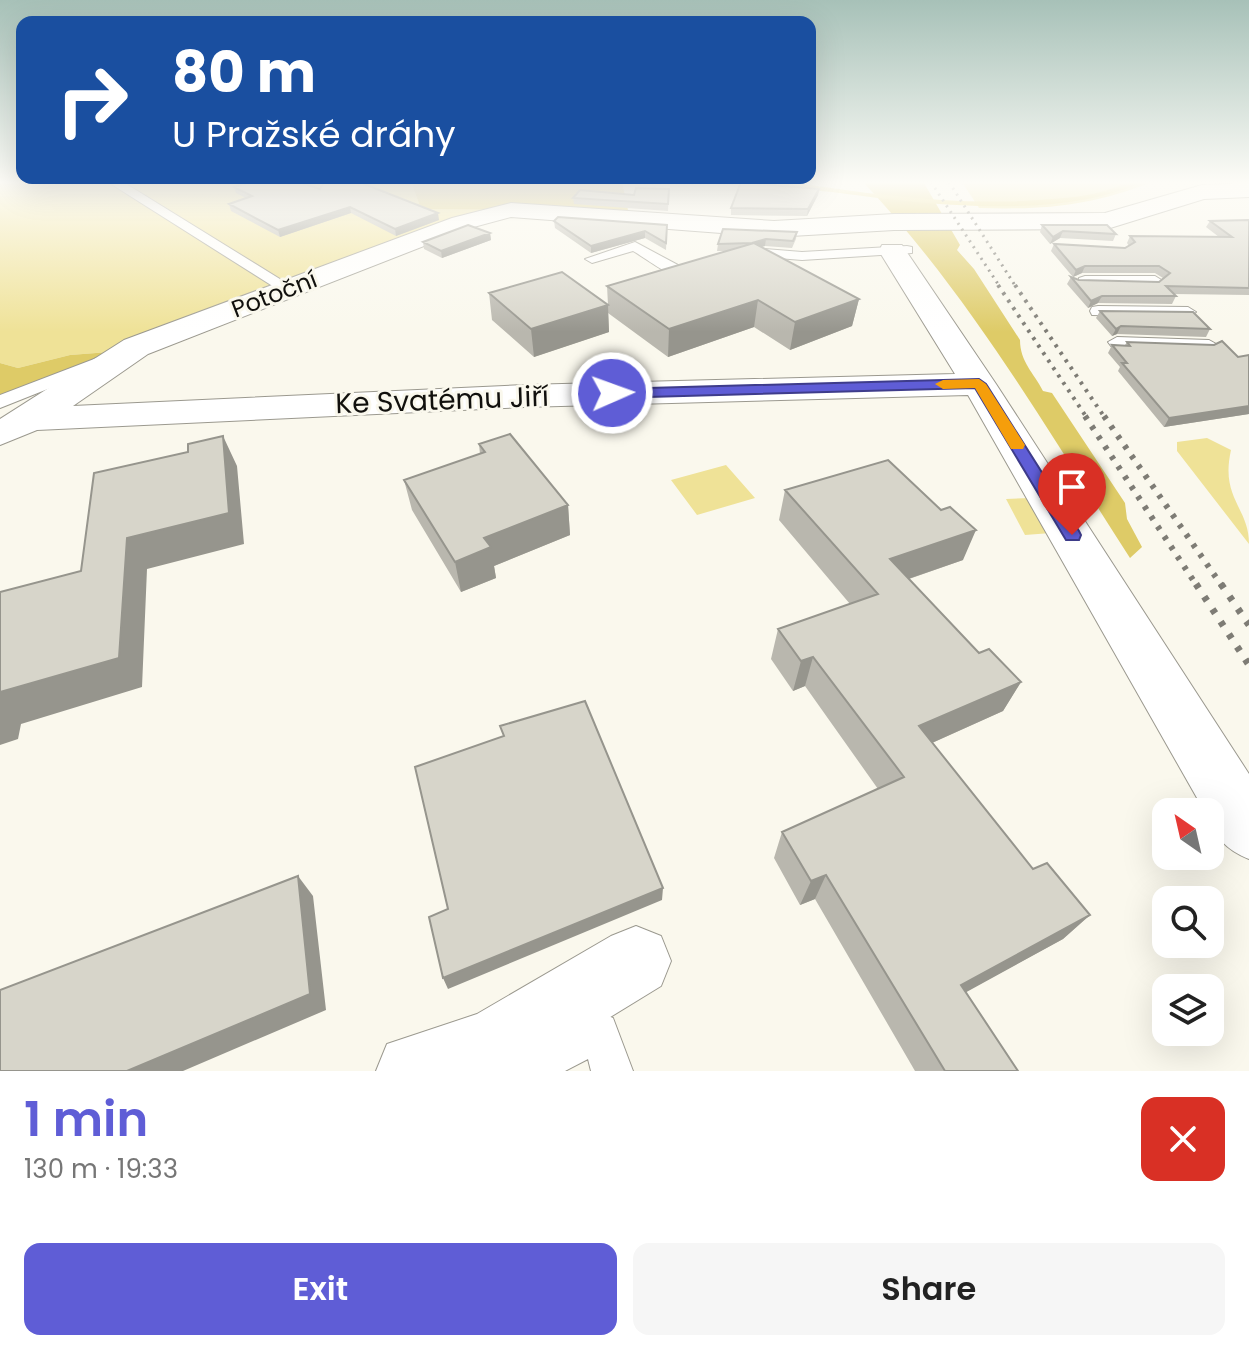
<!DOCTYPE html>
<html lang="en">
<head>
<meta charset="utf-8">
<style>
  body { margin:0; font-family:Poppins,sans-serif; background:#f6f6f6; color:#222; height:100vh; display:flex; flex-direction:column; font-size:30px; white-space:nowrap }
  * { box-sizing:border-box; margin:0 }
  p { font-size:26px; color:#767676 }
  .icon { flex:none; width:44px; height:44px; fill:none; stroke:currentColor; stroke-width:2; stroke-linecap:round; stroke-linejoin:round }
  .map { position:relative; height:1071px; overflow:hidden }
  .side { display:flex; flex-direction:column; background:#fff; flex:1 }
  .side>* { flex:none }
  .hud { position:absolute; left:16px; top:16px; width:800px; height:168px; border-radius:16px; box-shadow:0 8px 32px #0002; background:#1a4fa0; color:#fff; overflow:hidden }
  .needle { width:52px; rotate:326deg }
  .buttons { position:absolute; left:1152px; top:798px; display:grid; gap:16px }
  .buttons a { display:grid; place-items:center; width:72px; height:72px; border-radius:16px; background:#fff; box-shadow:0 8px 32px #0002; font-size:40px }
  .pin { position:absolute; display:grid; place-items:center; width:68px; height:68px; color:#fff; margin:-82px -34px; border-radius:50% 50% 50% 0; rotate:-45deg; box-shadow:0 0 8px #0007 }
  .pin .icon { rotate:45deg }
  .me { position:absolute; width:88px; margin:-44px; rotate:88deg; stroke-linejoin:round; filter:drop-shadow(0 0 6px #0008) }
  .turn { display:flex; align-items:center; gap:28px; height:168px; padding:0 24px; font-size:36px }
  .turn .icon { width:104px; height:104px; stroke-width:2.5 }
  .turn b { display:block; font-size:56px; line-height:68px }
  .round { display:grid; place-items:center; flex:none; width:84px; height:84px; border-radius:16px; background:#f6f6f6 }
  .headline { display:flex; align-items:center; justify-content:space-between; height:136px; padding:0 24px }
  h1 { font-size:48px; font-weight:600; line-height:60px; color:#5f5dd6 }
  .primary-button { display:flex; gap:16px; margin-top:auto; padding:16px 24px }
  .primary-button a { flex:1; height:92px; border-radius:16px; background:#5f5dd6; color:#fff; font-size:32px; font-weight:600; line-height:92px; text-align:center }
  .primary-button a+a { background:#f6f6f6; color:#222 }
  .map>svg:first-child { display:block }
  .green { fill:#efe297 }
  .forest { fill:#decb67 }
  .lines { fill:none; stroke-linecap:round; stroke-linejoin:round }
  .stream { fill:#e6d46f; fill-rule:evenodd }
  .lane-casing { stroke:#9b998f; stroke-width:2 }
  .street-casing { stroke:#9b998f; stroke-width:2 }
  .lane { fill:#fff; fill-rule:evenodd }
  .street { fill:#fff; fill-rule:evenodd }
  .rail-far3 { stroke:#7e7c75; stroke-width:3; stroke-dasharray:2 5; stroke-linecap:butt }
  .rail-far2 { stroke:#7e7c75; stroke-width:4; stroke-dasharray:3 6; stroke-linecap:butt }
  .rail-far1 { stroke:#7e7c75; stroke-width:6; stroke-dasharray:4 8; stroke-linecap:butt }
  .rail { stroke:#7e7c75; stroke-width:7; stroke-dasharray:5 10; stroke-linecap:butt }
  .wall { fill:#b9b7ae }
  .shaded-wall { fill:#96958d }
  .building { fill:#d7d5ca; stroke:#96958d; stroke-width:2 }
  .route { fill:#5f5dd6; stroke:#3e3c8b; stroke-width:2 }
  .slow { fill:#f59e0b }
  .labels { text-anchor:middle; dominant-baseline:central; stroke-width:6; stroke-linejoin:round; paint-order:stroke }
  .far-street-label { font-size:24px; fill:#11100d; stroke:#faf8ed }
  .street-label { font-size:28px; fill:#11100d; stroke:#faf8ed }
</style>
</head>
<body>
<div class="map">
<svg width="1249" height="1071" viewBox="0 0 1249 1071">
  <rect width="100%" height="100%" fill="#faf8ed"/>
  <path class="green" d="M0,182H411L421,209L494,208L122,351L70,355L18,368L0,363Z
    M962,182H1152C1091,206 1044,210 979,208Z
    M1207,438L1231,450C1220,499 1249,507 1249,544L1177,451V442Z
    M726,465L755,498L697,515L671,480Z
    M1031,498L1051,533L1025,535L1006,499Z"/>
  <path class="forest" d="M411,182H622L628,210L421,209Z
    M863,182L924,183L960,245L957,250L974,269L1020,340C1020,362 1034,373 1043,391L1052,393L1125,503L1127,519L1142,547L1130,558C1046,428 969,294 863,182Z
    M122,351L0,398V363L18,368L70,355Z"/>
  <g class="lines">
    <path class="stream" d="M774,182H790C876,195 964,207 1052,199C1068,198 1085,196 1101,192C1115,188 1127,182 1142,182C1063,220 926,205 840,193C819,190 793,190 774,182Z"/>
    <defs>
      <path id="lane" d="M108,182H123L296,289L294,292H282Z
        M635,242L691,272L699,269L707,274C685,292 654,263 633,251L592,263L585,259Z
        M907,246L912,247V253L802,260L766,257L745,263L738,259L765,249L802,252Z
        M1085,276H1155L1163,281L1155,286L1079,284V278Z
        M1098,306L1188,307L1196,312L1188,317L1092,315L1090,311L1092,307Z
        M1117,337L1209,340L1218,345L1209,350L1111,346L1108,342Z
        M102,356L111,361L108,365L0,408V395Z
        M599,1012L613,1018L633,1071H591L588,1059L565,1071H500L506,1056Z"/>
      <path id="street" d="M1249,183V197L1204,199L1107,229L894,230L774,237L511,217L470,228L148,354L73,406L524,385L955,374L879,251L882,245H902L996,384L1249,774V859C1229,851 1210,836 1210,812H1205L968,395L524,407L37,430L0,445V419L124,340L452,218L511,203L774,221L894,214L1105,213L1202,185Z
        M636,926L661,936L671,961L661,986L522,1071H376L387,1044L477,1014L611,936Z"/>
    </defs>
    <use href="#lane" class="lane-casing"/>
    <use href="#street" class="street-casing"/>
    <use href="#lane" class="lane"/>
    <use href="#street" class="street"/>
    <path class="rail-far3" d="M931,182L1000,287
      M949,182L1016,287"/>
    <path class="rail-far2" d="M998,285L1087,418
      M1015,285L1105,418"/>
    <path class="rail-far1" d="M1085,416L1197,586
      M1104,416L1222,586"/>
    <path class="rail" d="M1196,584L1249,665
      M1221,584L1249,625"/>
  </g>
  <path class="wall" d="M234,187L320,189L439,220L396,236L351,213L280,237L231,211L229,204L246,198L236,193Z
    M669,189L668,211L574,204L573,198L634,195Z
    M819,189L818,195L807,216L731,215V208Z
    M1249,220V295L1174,294L1176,296L1172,304L1098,303L1088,308L1067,284L1071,277L1079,280L1159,282L1163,278L1155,273H1082L1073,277L1051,251L1054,244L1125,248L1129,246L1127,243L1130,236L1219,237L1206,227L1210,221Z
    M554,221L667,225L666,250L645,238L591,253L555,228Z
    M1042,225L1116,234L1113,241L1060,238L1050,244L1040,232Z
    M797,232L796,239L792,248L765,246L761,247L859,299L852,326L790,350L754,327L668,357L608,313L609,332L534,357L492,320L489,293L608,305L607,286L728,251H717L718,244Z
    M490,233L491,240L442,258L424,249L423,242Z
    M1100,311L1210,329L1206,337L1117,334L1112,336L1096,318Z
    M1127,342L1238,357L1249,355V414L1164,427L1118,371L1120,367L1108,353L1112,345H1125Z
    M479,444L568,505L570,535L494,566L496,578L461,592L412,510L404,480L480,454Z
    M785,490L963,560L909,579L979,653L1021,682L1003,711L932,743L1033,869L1090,915L1063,939L965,992L1018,1071H915L815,899L800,905L774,858L782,832L878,789L805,686L793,691L771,659L778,629L850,604L779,520Z"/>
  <path class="shaded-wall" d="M819,189L818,195L807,216L808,209Z
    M350,207L351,213L280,237L278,230Z
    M438,213L439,220L396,236L395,229Z
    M645,231V238L591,253V246Z
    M1063,231L1060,238L1050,244L1053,237Z
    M490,233L491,240L442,258L441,251Z
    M766,239L765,246L751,250L752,243Z
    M1085,266L1082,273L1073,277L1076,270Z
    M1102,296L1098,303L1088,308L1091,301Z
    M859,299L852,326L790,350L795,322Z
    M758,300L754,327L668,357L669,329Z
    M608,305L609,332L534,357L531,329Z
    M1121,326L1117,334L1112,336L1116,329Z
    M1249,406V414L1164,427L1169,418Z
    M223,436L237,466L244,544L147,569L142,687L21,724L18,739L0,745V692L127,538Z
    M568,505L570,535L494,566L496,578L461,592L455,562L484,538Z
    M976,530L963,560L879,589L890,559Z
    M813,657L805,686L793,691L801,661Z
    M1021,682L1003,711L905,755L919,726Z
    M826,875L815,899L800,905L811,881Z
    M298,876L313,896L326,1010L183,1071H127Z
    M663,888L662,900L448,989L443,978Z
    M1090,915L1063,939L941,1006L961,985Z"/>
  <path class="building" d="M251,182H299L320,189L324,182H359L438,213L395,229L350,207L278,230L229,204L252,196L234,187Z
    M741,182L819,189L808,209L731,208Z
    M636,188L669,189L668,204L573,198L580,190L634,195Z
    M558,217L667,225L666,243L645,231L591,246L554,221Z
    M1249,220V288L1166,286L1176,296H1102L1091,301L1071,277L1079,280L1159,282L1170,273L1159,266H1085L1076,270L1054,244L1125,248L1135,242L1130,236L1232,237L1210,221Z
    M468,225L490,233L441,251L423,242Z
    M1042,225H1107L1116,234L1063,231L1053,237Z
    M723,229L797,232L793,241L766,239L752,243L718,244Z
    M754,243L859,299L795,322L758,300L669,329L607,286Z
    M562,272L608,305L531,329L489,293Z
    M1100,311L1193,312L1210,329L1121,326L1116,329Z
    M1222,341L1238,357L1249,355V406L1169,418L1122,363H1127L1112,345L1130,346L1127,342L1214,345Z
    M510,434L568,505L484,538L491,547L455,562L404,480L485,452L479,444Z
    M223,436L229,513L127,538L119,658L0,692V592L81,571L94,473L188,452V444Z
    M888,460L941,510L950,507L976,530L890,559L979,653L989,649L1021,682L919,726L1033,869L1047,863L1090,915L961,985L1018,1071H945L826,875L811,881L782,832L904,777L813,657L801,661L778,629L878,594L785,490Z
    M585,701L663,888L443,978L429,917L448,909L415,767L504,736L500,726Z
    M298,876L310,994L127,1071H0V990Z"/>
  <linearGradient id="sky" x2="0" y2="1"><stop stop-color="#a7c1b8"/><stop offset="0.55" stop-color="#fdfcf7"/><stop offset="1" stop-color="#fdfcf7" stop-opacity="0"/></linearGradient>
  <rect width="1249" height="332" fill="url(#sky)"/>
  <path class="route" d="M979,379L986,384L1079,531L1081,535L1079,540H1066L975,388L612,398L605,393L612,389Z"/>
  <path class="slow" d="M979,379L986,384L1025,445L1023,449H1011L975,388L943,389L935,384L943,380Z"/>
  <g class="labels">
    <g class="far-street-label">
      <text transform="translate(274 294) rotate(-21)">Potoční</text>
    </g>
    <g class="street-label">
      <text transform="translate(442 400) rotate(-2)">Ke Svatému Jiří</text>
    </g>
  </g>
</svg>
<div class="buttons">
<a><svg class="needle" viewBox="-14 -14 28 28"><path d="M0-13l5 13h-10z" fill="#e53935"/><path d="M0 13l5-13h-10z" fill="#767676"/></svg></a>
<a><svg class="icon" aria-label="search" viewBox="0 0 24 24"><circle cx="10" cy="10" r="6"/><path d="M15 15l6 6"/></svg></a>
<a><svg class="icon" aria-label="layers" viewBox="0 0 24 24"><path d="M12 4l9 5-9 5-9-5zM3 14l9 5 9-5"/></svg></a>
</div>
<div class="pin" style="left:1072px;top:535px;background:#d93025"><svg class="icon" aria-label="arrive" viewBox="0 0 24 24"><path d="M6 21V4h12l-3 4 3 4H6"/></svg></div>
<svg class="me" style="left:612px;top:393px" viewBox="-20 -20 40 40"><circle r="17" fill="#5f5dd6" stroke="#fff" stroke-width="3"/><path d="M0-11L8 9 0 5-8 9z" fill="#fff"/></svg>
<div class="hud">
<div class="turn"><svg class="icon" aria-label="right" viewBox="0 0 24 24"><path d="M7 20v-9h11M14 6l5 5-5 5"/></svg><div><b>80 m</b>U Pražské dráhy</div></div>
</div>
</div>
<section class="side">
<div class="headline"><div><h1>1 min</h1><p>130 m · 19:33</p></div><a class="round" style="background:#d93025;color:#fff"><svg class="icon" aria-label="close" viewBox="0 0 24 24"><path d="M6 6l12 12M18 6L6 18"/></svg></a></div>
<div class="primary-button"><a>Exit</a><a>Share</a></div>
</section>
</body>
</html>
